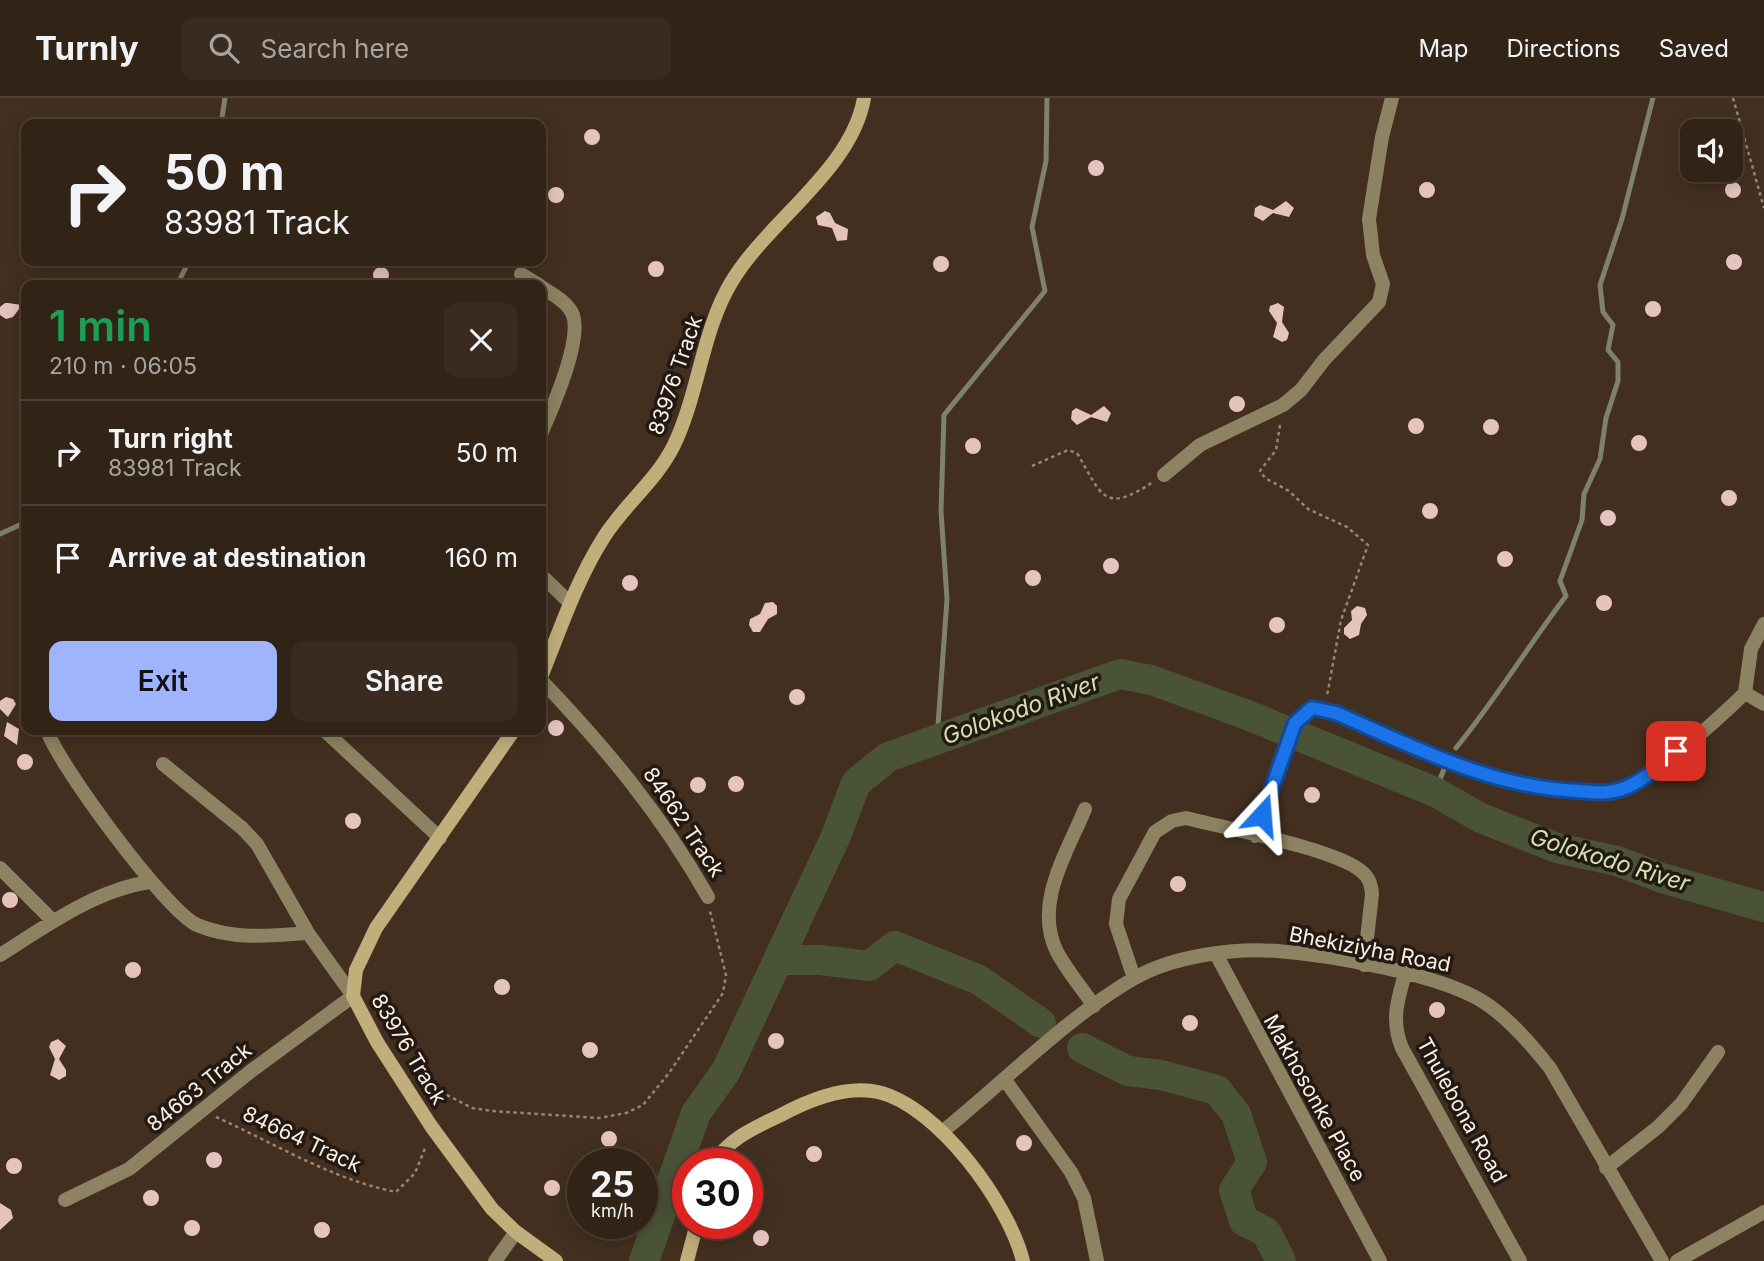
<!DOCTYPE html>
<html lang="en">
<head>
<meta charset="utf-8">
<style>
  body { margin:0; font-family:Inter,sans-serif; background:#3a2b20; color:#f1f3f6; height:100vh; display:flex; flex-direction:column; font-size:26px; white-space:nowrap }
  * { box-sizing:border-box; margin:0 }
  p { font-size:23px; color:#a8a4a1 }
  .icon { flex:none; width:38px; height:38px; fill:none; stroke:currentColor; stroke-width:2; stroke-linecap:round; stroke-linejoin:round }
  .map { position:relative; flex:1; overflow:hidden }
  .sheet { position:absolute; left:21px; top:182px; width:525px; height:455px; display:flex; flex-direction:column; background:#322317; border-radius:14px; box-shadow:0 4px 18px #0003,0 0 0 2px #4d4036 }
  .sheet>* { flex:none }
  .guide { position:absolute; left:21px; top:21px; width:525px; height:147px; border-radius:14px; box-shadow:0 4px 18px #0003,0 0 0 2px #4d4036; background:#322317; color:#f1f3f6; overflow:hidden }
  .controls { position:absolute; left:1680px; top:21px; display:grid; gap:14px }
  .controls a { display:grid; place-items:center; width:63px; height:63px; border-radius:14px; background:#322317; box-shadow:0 4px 18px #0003,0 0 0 2px #4d4036; font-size:35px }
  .speed { position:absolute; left:567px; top:1050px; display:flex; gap:14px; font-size:35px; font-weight:700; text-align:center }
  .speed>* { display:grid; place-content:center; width:91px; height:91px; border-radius:50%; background:#322317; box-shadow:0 4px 18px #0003,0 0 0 2px #4d4036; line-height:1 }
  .speed small { font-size:18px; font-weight:400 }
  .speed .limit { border:10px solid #d22; background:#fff; color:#111 }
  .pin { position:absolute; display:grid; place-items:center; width:60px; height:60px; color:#fff; margin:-30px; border-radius:14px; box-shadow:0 4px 10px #0006 }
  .me { position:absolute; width:77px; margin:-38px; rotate:19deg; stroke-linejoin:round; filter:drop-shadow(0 0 5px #0008) }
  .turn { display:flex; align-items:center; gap:24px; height:147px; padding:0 28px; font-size:32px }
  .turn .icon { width:91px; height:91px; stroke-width:2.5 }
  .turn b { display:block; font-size:49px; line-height:60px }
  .round { display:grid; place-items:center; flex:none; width:74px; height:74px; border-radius:14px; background:#3a2b20 }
  .head { display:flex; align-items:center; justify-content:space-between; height:119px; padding:0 28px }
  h1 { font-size:42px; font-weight:600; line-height:52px; color:#1e9e55 }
  .action { display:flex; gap:14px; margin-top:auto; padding:14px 28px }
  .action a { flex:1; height:80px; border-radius:14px; background:#a0b3fd; color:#111; font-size:28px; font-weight:600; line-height:80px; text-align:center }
  .action a+a { background:#3a2b20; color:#f1f3f6 }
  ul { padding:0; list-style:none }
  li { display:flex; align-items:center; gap:21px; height:105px; padding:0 28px; border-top:2px solid #4d4036 }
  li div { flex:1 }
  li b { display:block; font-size:26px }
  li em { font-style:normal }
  header { display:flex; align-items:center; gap:42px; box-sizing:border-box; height:98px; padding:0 35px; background:#322317; border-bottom:2px solid #4d4036 }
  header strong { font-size:33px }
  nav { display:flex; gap:38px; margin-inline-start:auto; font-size:24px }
  .search { width:490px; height:63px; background:#3a2b20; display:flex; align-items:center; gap:18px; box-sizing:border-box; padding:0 24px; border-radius:14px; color:#a8a4a1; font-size:26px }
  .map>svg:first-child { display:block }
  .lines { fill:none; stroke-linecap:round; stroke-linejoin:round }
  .stream { stroke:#7f826a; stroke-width:5 }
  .river { stroke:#4a5336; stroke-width:30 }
  .building { fill:#e5c4bd }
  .path { stroke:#968678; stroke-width:2.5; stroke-dasharray:3.5 3.5; stroke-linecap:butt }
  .street { stroke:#8d8362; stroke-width:14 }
  .secondary { stroke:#c0af7b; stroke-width:14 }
  .route-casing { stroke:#114b97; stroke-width:18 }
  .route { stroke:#1a73e8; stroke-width:12 }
  .labels { text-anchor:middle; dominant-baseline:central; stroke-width:7; stroke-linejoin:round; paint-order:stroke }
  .street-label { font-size:21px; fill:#fcefe5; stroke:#221912 }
  .water-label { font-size:23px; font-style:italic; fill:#d1e3aa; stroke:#221912 }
</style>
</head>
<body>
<header>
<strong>Turnly</strong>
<div class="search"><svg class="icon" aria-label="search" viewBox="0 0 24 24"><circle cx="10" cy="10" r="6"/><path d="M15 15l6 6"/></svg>Search here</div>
<nav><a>Map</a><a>Directions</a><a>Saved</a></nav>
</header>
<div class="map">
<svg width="1764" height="1163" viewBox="0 0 1764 1163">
  <rect width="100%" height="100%" fill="#422f1f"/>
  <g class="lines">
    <path class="stream" d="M221,26L225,0
      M177,187L189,163
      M0,436L26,424
      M937,641L947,501L941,413L944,317L1045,193L1032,129L1046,63L1047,0
      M1456,650C1496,601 1528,548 1566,498L1560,483L1582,422L1584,396L1600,361L1606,320L1618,283V264L1608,252L1613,227L1603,214L1600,187L1622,121L1653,0
      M1435,694L1444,671"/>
    <path class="river" d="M778,862H821L869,868L895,848L979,882L1041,925
      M1082,950L1128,973L1161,977L1217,992L1236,1016L1252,1064L1234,1092L1244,1123L1266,1134L1281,1163
      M644,1163L696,1015L726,973L836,738L856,685L888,659L1120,576L1151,582L1245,616L1435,694L1481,720L1557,750L1617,763L1662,780L1764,809"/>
  </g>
  <path class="building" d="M584 39a8 8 0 1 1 16 0a8 8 0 1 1-16 0Z
    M1088 70a8 8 0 1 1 16 0a8 8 0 1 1-16 0Z
    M1419 92a8 8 0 1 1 16 0a8 8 0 1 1-16 0Z
    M1725 92a8 8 0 1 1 16 0a8 8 0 1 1-16 0Z
    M548 97a8 8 0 1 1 16 0a8 8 0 1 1-16 0Z
    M1286,103L1294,110L1289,119L1273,115L1263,123L1254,118L1255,110L1260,107L1273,112Z
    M825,113L830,115L835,125L848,131L847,142L837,143L832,130L818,127L816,119Z
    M1726 164a8 8 0 1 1 16 0a8 8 0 1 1-16 0Z
    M933 166a8 8 0 1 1 16 0a8 8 0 1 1-16 0Z
    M648 171a8 8 0 1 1 16 0a8 8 0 1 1-16 0Z
    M373 177a8 8 0 1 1 16 0a8 8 0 1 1-16 0Z
    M1645 211a8 8 0 1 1 16 0a8 8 0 1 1-16 0Z
    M5,205H8L22,207L13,219L6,221L0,217V209Z
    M1278,205L1284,209L1282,224L1289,235L1287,242L1282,244L1273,239L1277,225L1269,213L1270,208Z
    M1229 306a8 8 0 1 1 16 0a8 8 0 1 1-16 0Z
    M1104,308L1111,315L1107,324L1091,319L1077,327L1071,321L1072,313L1076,310L1091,317Z
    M1408 328a8 8 0 1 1 16 0a8 8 0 1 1-16 0Z
    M1483 329a8 8 0 1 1 16 0a8 8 0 1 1-16 0Z
    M1631 345a8 8 0 1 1 16 0a8 8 0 1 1-16 0Z
    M965 348a8 8 0 1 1 16 0a8 8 0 1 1-16 0Z
    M1721 400a8 8 0 1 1 16 0a8 8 0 1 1-16 0Z
    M1422 413a8 8 0 1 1 16 0a8 8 0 1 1-16 0Z
    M1600 420a8 8 0 1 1 16 0a8 8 0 1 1-16 0Z
    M1497 461a8 8 0 1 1 16 0a8 8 0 1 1-16 0Z
    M1103 468a8 8 0 1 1 16 0a8 8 0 1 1-16 0Z
    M1025 480a8 8 0 1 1 16 0a8 8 0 1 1-16 0Z
    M622 485a8 8 0 1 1 16 0a8 8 0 1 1-16 0Z
    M1596 505a8 8 0 1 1 16 0a8 8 0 1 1-16 0Z
    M773,504L777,508V516L768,521L760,534H753L749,527L750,521L760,516L765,505Z
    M1357,508L1365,510L1367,517L1361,526L1359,537L1350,541L1344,536V530L1352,522L1351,513Z
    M1269 527a8 8 0 1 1 16 0a8 8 0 1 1-16 0Z
    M789 599a8 8 0 1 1 16 0a8 8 0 1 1-16 0Z
    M6,599L13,601L16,606L8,619L0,611V603Z
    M548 630a8 8 0 1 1 16 0a8 8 0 1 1-16 0Z
    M7,624L19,631L17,647L4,638Z
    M17 664a8 8 0 1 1 16 0a8 8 0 1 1-16 0Z
    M728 686a8 8 0 1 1 16 0a8 8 0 1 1-16 0Z
    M690 687a8 8 0 1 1 16 0a8 8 0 1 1-16 0Z
    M1304 697a8 8 0 1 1 16 0a8 8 0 1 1-16 0Z
    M345 723a8 8 0 1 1 16 0a8 8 0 1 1-16 0Z
    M1170 786a8 8 0 1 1 16 0a8 8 0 1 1-16 0Z
    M2 802a8 8 0 1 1 16 0a8 8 0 1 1-16 0Z
    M125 872a8 8 0 1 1 16 0a8 8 0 1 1-16 0Z
    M494 889a8 8 0 1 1 16 0a8 8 0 1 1-16 0Z
    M1429 912a8 8 0 1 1 16 0a8 8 0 1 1-16 0Z
    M1182 925a8 8 0 1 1 16 0a8 8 0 1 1-16 0Z
    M768 943a8 8 0 1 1 16 0a8 8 0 1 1-16 0Z
    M58,941L66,948L59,961L66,972V978L59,982L50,977L55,961L49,949L51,944Z
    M582 952a8 8 0 1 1 16 0a8 8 0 1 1-16 0Z
    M601 1041a8 8 0 1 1 16 0a8 8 0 1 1-16 0Z
    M1016 1045a8 8 0 1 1 16 0a8 8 0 1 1-16 0Z
    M806 1056a8 8 0 1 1 16 0a8 8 0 1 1-16 0Z
    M206 1062a8 8 0 1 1 16 0a8 8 0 1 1-16 0Z
    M6 1068a8 8 0 1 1 16 0a8 8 0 1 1-16 0Z
    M544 1090a8 8 0 1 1 16 0a8 8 0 1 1-16 0Z
    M143 1100a8 8 0 1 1 16 0a8 8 0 1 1-16 0Z
    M0,1105L11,1112L13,1120L0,1132Z
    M184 1130a8 8 0 1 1 16 0a8 8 0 1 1-16 0Z
    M314 1132a8 8 0 1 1 16 0a8 8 0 1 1-16 0Z
    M753 1140a8 8 0 1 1 16 0a8 8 0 1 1-16 0Z"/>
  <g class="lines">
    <path class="path" d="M1733,0L1764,110
      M1280,327L1276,352L1260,373L1265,380L1289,393L1308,411L1347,429L1368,447L1341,522L1327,598
      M1032,368L1068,352L1077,355C1102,397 1103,417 1153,384
      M422,984L472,1010L492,1013L599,1020L626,1015L643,1007L669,975L723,895L726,877L710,813
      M216,1019C276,1046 331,1081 396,1094L415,1075L426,1048"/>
    <path class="street" d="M521,176L539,187
      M541,189C552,196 568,204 573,217C582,244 552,310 541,336
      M1164,377L1200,347L1283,307L1301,292L1324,262L1379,204L1383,186L1373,157L1369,121L1382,39L1392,0
      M541,477L569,504
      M541,582C606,650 661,716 708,799
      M1745,595L1764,606
      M47,632C57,665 166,813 197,827C232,842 271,838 308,835
      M324,632L440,740
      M1085,711C1067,755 1033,806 1057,854C1067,873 1082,890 1094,908
      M1255,738L1295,625L1312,610L1336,615C1412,648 1487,688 1572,693C1588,694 1604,696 1619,692C1653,681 1718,621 1745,595L1751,551L1764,526
      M0,770L53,823
      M1216,856L1380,1163
      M0,857C46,828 95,792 150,784
      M1405,876C1397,904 1391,923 1402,950L1520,1163
      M1134,880L1116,826L1119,801L1155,734L1172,723L1186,720C1225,730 1335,751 1361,773C1369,779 1371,786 1372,796L1364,867
      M1005,982L1071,1074L1084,1100L1097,1163
      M942,1034C1003,985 1066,920 1133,881C1172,858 1232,850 1277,853C1330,857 1438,876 1482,903C1508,919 1531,946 1550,970L1662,1163
      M1606,1070L1658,1029L1681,1006L1718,954
      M65,1102L129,1071L251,973L353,898L308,835L257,746L242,730L163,666
      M495,1163L516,1134
      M1677,1163L1764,1114"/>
    <path class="secondary" d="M541,579C560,532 576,483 604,439C624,407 657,382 674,347C699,295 702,232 732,183C769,122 852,71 864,0
      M514,632L376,830L356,872L353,898L377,944L431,1028L492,1111L516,1134L556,1163
      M713,1066C729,1040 754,1030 781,1017C809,1002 845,987 878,994C938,1008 1009,1106 1023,1163
      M687,1163L697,1125"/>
  </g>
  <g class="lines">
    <defs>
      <path id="route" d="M1262,717L1295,625L1312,610L1336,615C1414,649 1490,689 1577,693C1592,694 1605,696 1619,692C1642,685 1659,668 1676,653"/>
    </defs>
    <use href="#route" class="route-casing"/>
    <use href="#route" class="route"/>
  </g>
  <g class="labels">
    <g class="street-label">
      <text transform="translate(675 277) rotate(-71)">83976 Track</text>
      <text transform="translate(684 724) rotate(56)">84662 Track</text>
      <text transform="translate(1370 851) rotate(11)">Bhekiziyha Road</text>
      <text transform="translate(409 951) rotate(59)">83976 Track</text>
      <text transform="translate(199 989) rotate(-39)">84663 Track</text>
      <text transform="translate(1315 1000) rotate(61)">Makhosonke Place</text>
      <text transform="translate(1462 1012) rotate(61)">Thulebona Road</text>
      <text transform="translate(302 1041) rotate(25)">84664 Track</text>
    </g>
    <g class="water-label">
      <text transform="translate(1021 611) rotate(-20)">Golokodo River</text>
      <text transform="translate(1610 762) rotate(17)">Golokodo River</text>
    </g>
  </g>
</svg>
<div class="controls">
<a><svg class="icon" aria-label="sound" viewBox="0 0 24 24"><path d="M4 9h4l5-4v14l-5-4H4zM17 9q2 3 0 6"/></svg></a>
</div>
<div class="speed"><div>25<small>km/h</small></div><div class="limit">30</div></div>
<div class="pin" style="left:1676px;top:653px;background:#d93025"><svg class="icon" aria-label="arrive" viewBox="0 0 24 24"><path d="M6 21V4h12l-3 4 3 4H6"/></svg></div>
<svg class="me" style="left:1262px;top:717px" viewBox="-20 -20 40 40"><path d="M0-17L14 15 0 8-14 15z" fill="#1a73e8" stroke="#fff" stroke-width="4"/></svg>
<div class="guide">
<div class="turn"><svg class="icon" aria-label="right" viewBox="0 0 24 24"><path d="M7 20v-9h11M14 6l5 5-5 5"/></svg><div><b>50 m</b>83981 Track</div></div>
</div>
<section class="sheet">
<div class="head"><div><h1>1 min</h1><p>210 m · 06:05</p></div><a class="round"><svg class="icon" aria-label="close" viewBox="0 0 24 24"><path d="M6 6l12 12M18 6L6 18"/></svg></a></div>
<ul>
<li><svg class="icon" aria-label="right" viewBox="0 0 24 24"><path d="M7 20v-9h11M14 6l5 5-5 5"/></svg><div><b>Turn right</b><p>83981 Track</p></div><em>50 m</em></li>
<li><svg class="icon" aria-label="arrive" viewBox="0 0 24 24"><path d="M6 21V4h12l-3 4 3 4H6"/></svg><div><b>Arrive at destination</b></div><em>160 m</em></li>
</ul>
<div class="action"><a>Exit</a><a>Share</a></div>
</section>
</div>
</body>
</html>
